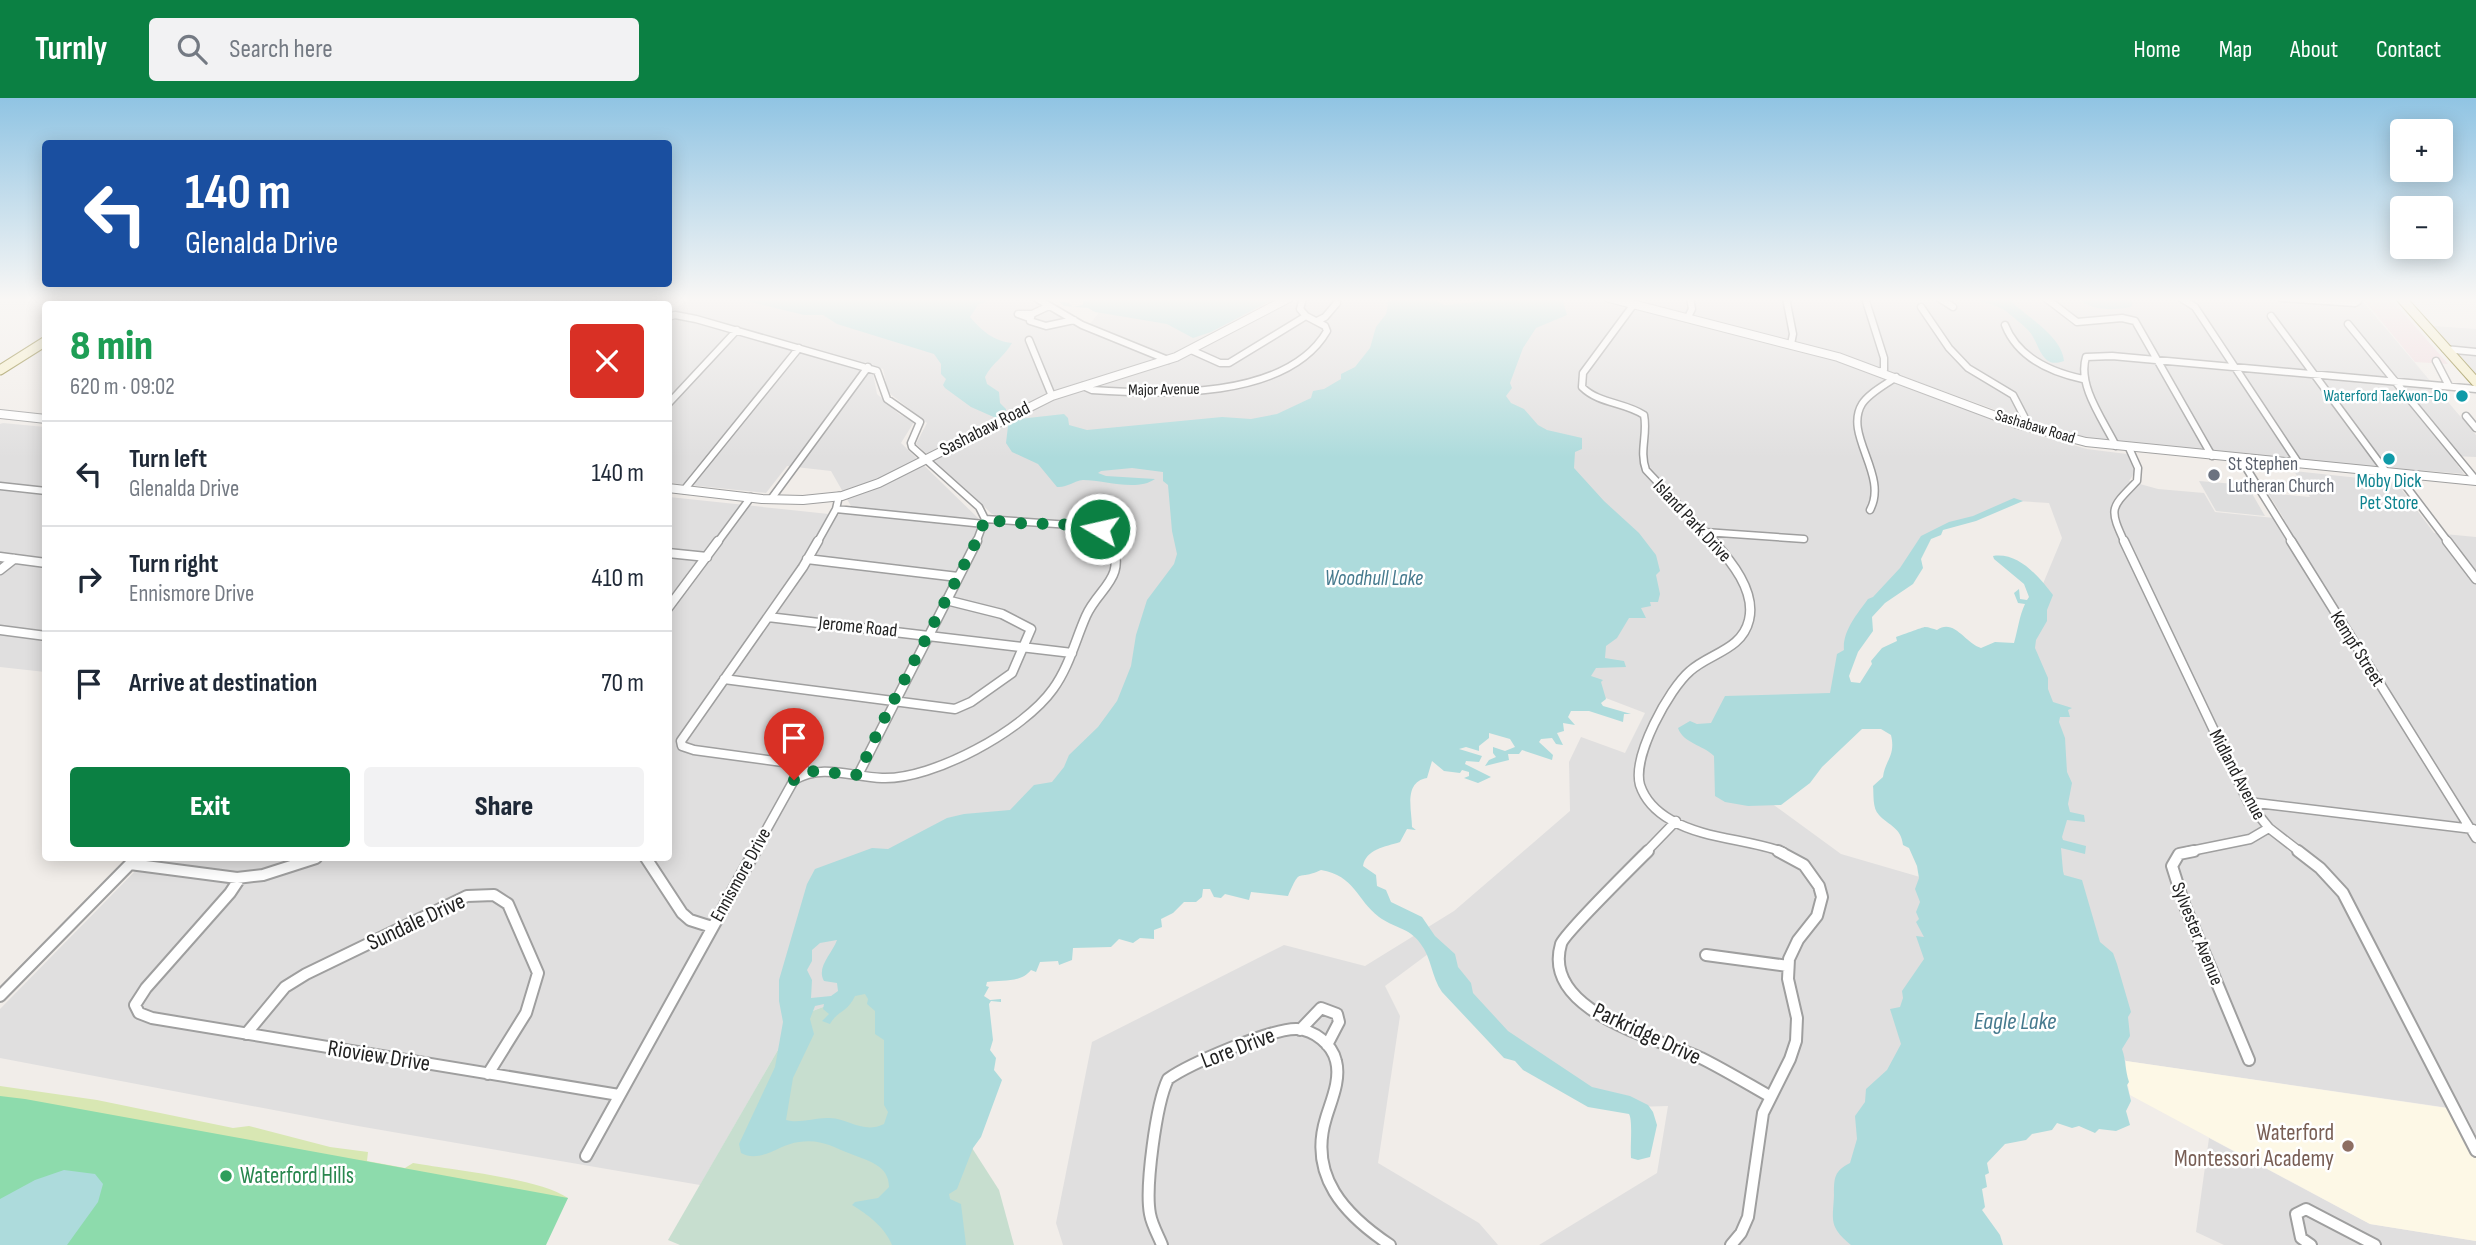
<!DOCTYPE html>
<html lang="en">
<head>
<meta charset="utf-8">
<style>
  body { margin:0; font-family:"Sofia Sans Condensed",sans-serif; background:#f2f2f3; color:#1f2937; height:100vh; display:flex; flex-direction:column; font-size:26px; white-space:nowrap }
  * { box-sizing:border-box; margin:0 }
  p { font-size:23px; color:#747a83 }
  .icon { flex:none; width:38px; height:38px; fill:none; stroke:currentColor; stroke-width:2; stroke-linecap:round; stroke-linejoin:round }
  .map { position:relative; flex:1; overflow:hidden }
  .sheet { position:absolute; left:42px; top:203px; width:630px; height:560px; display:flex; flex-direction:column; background:#fff; border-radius:7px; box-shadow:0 4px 18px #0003 }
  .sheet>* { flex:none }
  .banner { position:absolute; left:42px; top:42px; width:630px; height:147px; border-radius:7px; box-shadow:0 4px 18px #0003; background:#1a4fa0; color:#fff; overflow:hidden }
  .tools { position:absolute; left:2390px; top:21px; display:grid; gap:14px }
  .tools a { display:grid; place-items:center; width:63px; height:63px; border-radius:7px; background:#fff; box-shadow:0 4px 18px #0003; font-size:35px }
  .pin { position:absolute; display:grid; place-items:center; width:60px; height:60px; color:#fff; margin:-72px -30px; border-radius:50% 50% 50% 0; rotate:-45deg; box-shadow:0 0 7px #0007 }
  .pin .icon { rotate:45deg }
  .me { position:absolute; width:77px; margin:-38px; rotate:279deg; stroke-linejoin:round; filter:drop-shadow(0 0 5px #0008) }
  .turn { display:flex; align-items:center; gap:24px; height:147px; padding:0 28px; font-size:32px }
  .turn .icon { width:91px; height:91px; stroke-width:2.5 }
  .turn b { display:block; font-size:49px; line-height:60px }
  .round { display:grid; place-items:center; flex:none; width:74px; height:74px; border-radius:7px; background:#f2f2f3 }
  .summary { display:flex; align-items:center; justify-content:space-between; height:119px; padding:0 28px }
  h1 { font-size:42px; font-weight:800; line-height:52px; color:#1e9e55 }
  .button { display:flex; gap:14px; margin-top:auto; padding:14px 28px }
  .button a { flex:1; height:80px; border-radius:7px; background:#0b8043; color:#fff; font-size:28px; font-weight:800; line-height:80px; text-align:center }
  .button a+a { background:#f2f2f3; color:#1f2937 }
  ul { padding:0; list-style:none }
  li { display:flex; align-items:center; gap:21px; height:105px; padding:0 28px; border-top:2px solid #e0e1e3 }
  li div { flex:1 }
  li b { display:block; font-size:26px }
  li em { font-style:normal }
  header { display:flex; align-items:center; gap:42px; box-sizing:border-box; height:98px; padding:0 35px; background:#0b8043; color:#fff }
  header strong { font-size:33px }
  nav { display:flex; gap:38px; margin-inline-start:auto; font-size:24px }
  .search { width:490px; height:63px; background:#f2f2f3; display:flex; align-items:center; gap:18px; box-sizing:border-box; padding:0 24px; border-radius:7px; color:#747a83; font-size:26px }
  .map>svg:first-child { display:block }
  .residential { fill:#e0dfdf; fill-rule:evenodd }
  .commercial { fill:#f0dade }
  .education { fill:#fdf8e6 }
  .grass { fill:#d8e7b3 }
  .wetland { fill:#c7decf }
  .pitch { fill:#8ddbac }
  .parking { fill:#dedede }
  .water { fill:#addbdc; fill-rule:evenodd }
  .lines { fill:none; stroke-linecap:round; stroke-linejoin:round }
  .minor-far2-casing { stroke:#9f9f9f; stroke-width:9 }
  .minor-far1-casing { stroke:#9f9f9f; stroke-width:11 }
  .minor-casing { stroke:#9f9f9f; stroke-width:14 }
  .tertiary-casing { stroke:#9f9f9f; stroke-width:10 }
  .secondary-casing { stroke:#766a0c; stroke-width:11 }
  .minor-far2 { stroke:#fff; stroke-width:6 }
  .minor-far1 { stroke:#fff; stroke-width:8 }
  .minor { stroke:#fff; stroke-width:10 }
  .tertiary { stroke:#fff; stroke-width:8 }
  .secondary { stroke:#f6eec2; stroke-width:9 }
  .route { stroke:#0b8043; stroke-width:12; stroke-dasharray:0 21.6 }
  .culture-dot { fill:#0f9aa8; stroke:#fff; stroke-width:2.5 }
  .worship-dot { fill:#6b7280; stroke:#fff; stroke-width:2.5 }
  .education-dot { fill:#8d6e63; stroke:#fff; stroke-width:2.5 }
  .leisure-dot { fill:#2e9e5b; stroke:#fff; stroke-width:2.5 }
  .labels { text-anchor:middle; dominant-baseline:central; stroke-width:5; stroke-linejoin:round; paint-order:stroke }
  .far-street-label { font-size:16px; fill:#222; stroke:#fff }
  .far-culture-label { font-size:16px; fill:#0d838f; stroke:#fff; text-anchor:end }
  .street-label { font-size:19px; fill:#222; stroke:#fff }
  .worship-label { font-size:19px; fill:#5b616d; stroke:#fff; text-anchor:start }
  .culture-label { font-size:19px; fill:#0d838f; stroke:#fff }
  .water-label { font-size:21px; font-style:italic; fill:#467a8e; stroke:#fff }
  .near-street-label { font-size:23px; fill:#222; stroke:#fff }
  .near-education-label { font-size:23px; fill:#785e54; stroke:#fff; text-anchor:end }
  .near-leisure-label { font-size:23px; fill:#27864d; stroke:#fff; text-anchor:start }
  .near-water-label { font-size:24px; font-style:italic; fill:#467a8e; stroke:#fff }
</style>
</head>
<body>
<header>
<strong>Turnly</strong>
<div class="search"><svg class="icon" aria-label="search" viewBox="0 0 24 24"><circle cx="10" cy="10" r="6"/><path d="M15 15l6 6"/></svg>Search here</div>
<nav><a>Home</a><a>Map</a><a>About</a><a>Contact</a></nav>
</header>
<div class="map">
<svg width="2476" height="1147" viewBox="0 0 2476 1147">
  <rect width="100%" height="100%" fill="#f1ede9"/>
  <path class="residential" d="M137,200H667L673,211L691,200H741L752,203L1034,200L1079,229L1089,227L1111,200H1592L1849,266L2027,334L2087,351L2127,356L2135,374L2129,383L2158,391L2204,395L2215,414L2284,421L2268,395L2310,399L2294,373L2396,384L2434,435L2476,439V1037L2463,1012L2126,963L1968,794L1875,1147H1539L1657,1075L1668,1008L1635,1009L1532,969L1428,856L1385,888L1400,918L1378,1065L1479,1125L1498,1147H1063L1056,1125L1092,944L1284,847L1365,868L1454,813L1570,713L1569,664L1581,639L1625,655L1645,615L1517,566L1316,325L1169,361L1233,449L1092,734L870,891L797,919L700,1087L358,1028L0,960V911L148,760H668L669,399L838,417L851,408L831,373L787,368L766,395L669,385L670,223L681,220L873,275L877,296L899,316L914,324L901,345L980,422L1006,421L992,416L916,346L927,325L888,294L883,271L673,211L669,215L668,206H126ZM2016,403L2049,405L2062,440L2040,493L1968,793L1841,756L1756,694L1837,593L1866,515L1923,442L1949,427Z
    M1644,200H2360L2476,337V359L2451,358L2464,376L2203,354L2106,343L2054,333L1846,258L1644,206Z
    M2433,228L2476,231V276Z
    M3,325L45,329V574L0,569V326Z
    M2209,1040L2370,1126L2476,1143V1147H2224L2196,1134Z"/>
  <path class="commercial" d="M2368,200H2390L2448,266L2415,264L2364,202L2370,203Z"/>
  <path class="education" d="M2126,963L2453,1011L2476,1057V1143L2370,1126L2130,997L2125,973Z"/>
  <path class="grass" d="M0,988L97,1002L233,1030L249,1028L330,1049L368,1054L367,1063L405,1070L413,1065C452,1072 538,1080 568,1100L549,1127L0,1005Z"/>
  <path class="wetland" d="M870,891L999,1092L1014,1147H680L668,1142L797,919Z"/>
  <path class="pitch" d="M0,998L25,1001L568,1100L546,1147H0Z"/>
  <path class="parking" d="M2199,383L2247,387L2265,418L2216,413Z"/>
  <path class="water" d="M734,200H994L978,207L970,219C982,233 993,243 1012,245C1005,258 992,265 985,279L987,286L999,294L1000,305L1006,311V316L1019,321L1064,316L1068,320L1069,327L1087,332L1222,319L1251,321L1277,316L1311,300L1313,293L1324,291L1341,281V276L1355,269L1370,250L1376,229L1386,216L1388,207L1386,205L1399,200H1429L1445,207L1515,200L1563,203L1567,217L1536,230L1523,250L1510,285L1512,290L1506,298L1511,305L1524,311L1538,327L1547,332L1582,340V351L1575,354L1574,370L1604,403L1639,435L1656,457L1660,473L1656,477L1660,496L1658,504H1650L1651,508L1641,510L1646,520H1629L1617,540L1606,548L1605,560L1624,563L1626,569L1596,570L1591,578L1603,582L1601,584L1606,601L1601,605L1603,608L1631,616H1624L1623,624L1589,613H1571L1568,619L1575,627L1563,625L1564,633L1557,635L1563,647L1556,646L1552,640L1541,641L1539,644L1553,657L1552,662L1522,652L1519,656H1508L1509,662L1485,668L1489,662L1496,659L1493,655V649L1505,653L1515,649L1510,641L1489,635V640L1479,648V653L1466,649L1459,651L1482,658L1479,664L1466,663L1465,666L1491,679L1478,685L1464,680L1469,678V674L1462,672L1460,675L1444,673L1432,663L1427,680C1403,684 1412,713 1412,729L1416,732L1407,731L1400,744C1385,749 1366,751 1363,768L1376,777L1377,788L1386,792L1391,804L1422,819L1435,838L1455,856L1458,869L1471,885L1473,895L1508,933L1592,989L1630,998L1648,1007L1653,1014L1657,1027L1650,1059L1638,1062L1631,1060C1630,1048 1633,1023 1629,1016L1588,1009L1523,972L1515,963L1504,960L1442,894C1431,878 1432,860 1420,845C1410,830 1392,829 1379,819C1356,801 1355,778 1321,772C1295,784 1302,767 1288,798L1251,794L1249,802L1225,796L1221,800L1214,799L1210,791H1203L1202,799L1196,804H1184L1173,815L1161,821L1162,829L1154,832V841L1140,840L1133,845L1119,841L1111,849L1073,850L1072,862L1059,867L1058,863L1040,864L1036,874L1031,872C1021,885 1002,882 987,884L986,888L989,889L984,898L990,902L1001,901V904L991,903L989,906L993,942L990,952L996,960L994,972L1002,982L981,1039L973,1050L957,1091L949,1096L950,1101L961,1106L966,1147H892C885,1129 867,1116 852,1107L855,1104L878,1100L889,1089C889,1067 868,1063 851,1056C832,1049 822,1041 799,1044C779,1046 761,1066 741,1055L739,1046L775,969L783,924L779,903V882L807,786L815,771L872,750L888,751L947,720L964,716L1010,712L1034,687L1052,684L1064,669L1069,657L1098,629L1117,603L1131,568L1136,537L1147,502L1174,466L1177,456L1172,433L1168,387L1163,383V374L1132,370L1101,373L1098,375L1106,378L1155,381C1137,394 1104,382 1083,382C1073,383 1067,390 1057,389L1038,366L1012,354L1006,345L1008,328L1005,324L971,309L945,290L943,287L946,281L941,276V266L934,256L837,226L823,217H804ZM837,842C832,856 816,869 824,883L837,885L838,893L831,898L811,900L812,882L807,872L812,863V852L820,845ZM865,896L868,901L867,906L875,913V936L884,942V1007L888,1014L884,1026C864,1036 849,1021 830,1020C815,1019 800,1026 786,1022L793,980L814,936L810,921L815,908L824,906L823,911L829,916L822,923L830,926C838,912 847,915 855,898Z
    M1089,200H1276L1211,234L1193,240L1167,226L1095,214L1088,210L1064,208L1058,203L1069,205L1072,209L1083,207V203H1088Z
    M1971,200H2008C2023,217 2062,237 2064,263C2040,272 2040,244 2028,232C2022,226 2013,219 2007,214C1999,207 1981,204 1971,200Z
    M2081,200H2129L2133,205L2131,209C2114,212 2099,213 2084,205Z
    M2014,400L2023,403L1976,423L1943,432L1941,437L1931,441L1921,461L1923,470L1913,486L1885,505L1872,519L1873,533L1858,554L1849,578L1851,584L1860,585L1872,566L1871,563L1882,550L1897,543L1896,539C1899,538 1923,529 1925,529C1929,529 1933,531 1937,532C1954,520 1965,545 1981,550L1995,544L2014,545C2018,531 2019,519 2025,506L2018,505L2014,495L2019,491L2020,501L2027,502L2029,499L2024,486L1994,461L1993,458C2019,454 2039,479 2053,497L2047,512V523L2036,542L2035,550L2048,580V591L2053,604L2072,610L2068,612L2070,619H2060L2059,624L2065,640L2067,674L2072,685L2068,706L2070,714L2084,717L2085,724L2067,722L2062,739L2063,742L2086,748L2085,756L2061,750L2063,773L2064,777L2082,782L2100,844L2113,855L2117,866L2131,914L2128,919L2130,938L2122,951C2126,962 2125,972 2129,984L2127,987L2131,1003L2126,1013L2130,1027L2116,1033L2099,1031L2095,1035L2079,1028L2072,1030L2057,1025L2052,1032L2032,1036L2026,1042L2005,1046L1987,1065L1989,1075L1985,1077L1987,1089L1982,1091L1985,1109L1982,1112L2000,1137L2003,1147H1851C1828,1128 1833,1122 1834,1097C1834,1080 1834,1073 1850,1065L1857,1041L1855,1018L1865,1004L1866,991L1887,972L1901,946L1890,911L1900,909L1903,900L1902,893L1924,861L1916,838L1924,839L1916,824L1919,821L1916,814L1920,804L1915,791L1919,780L1917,768L1909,750L1903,747C1901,729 1889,728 1879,717C1872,710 1874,696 1873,688L1883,679C1885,662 1896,658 1891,637L1881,631H1862L1822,669L1810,685L1781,707L1748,708L1725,704L1715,698L1714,658C1703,647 1683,645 1678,630L1690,623L1697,626L1711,625L1725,598L1830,595L1837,556L1844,552C1842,534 1857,516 1868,501L1873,499L1900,470L1921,438L1949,424L1973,418Z
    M64,1072L95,1076L103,1086L98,1104L67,1147H0V1101L35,1082Z"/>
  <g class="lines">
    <defs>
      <path id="minor-far2" d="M520,200L524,206
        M1036,200L1082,227L1168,262
        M1786,200L1793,236L1791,246
        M1865,200L1884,260V272L1881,273
        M1939,200L1953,209
        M2181,200L2195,209L2299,366
        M2281,200L2355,205L2358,203L2355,200
        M2047,201L2077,224L2122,220L2135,223L2212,358
        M165,206L176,200
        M533,206L553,200
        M1634,206L1583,275L1582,289C1599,306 1624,304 1644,317C1648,336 1639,353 1646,372L1715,445
        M1049,208L1032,216L1030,223L1046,228L1074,222
        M1921,209L1949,250L1968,270L2013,297L2027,324L2024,328
        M2271,218L2387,375
        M668,219L675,217L696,221L877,273L887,301L920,324L911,345L912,349L979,409L985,421
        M1688,219L1692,211L1690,200
        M1029,220L1018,216H1032
        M1317,223L1325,219L1337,205
        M2348,226L2476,382
        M2005,227C2018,260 2050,274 2083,281
        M1029,242L1052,298
        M2445,251L2476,254
        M1191,252L1220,265H1229L1306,218L1300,211L1303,200
        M2436,263L2449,288
        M1083,288L1092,292C1160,297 1287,302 1327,233L1325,228L1306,218
        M668,306L737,232
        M2466,318L2476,330
        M2116,348C2104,323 2077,288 2086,259L2112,258L2476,291
        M2240,360L2293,445
        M2396,375L2449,445
        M0,388L46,393
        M684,392L799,250
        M771,401L868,269
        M836,411L984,426
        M1870,412C1889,377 1843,337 1862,306C1869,295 1885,287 1896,279
        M985,421L1085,428L1106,435L1112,445
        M1705,434L1804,441
        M717,445L751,399
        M817,445L836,411L839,398
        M976,445L985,421
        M2125,445C2108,409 2111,410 2137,383L2138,370L2129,350"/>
      <path id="minor-far1" d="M1713,443C1731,463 1756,493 1749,522C1742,552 1710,555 1690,573C1669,591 1632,658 1640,687C1645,702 1657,714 1671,722C1704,741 1747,741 1783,754
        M2124,443L2248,704L2269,730L2300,754
        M2291,443L2476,740
        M2447,443L2476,481
        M668,455L707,459
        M0,459L46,465
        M807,461L958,479
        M0,472L14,461
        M668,510L718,443
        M768,519L1072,555
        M0,532L46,538
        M724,581L955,611L971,604L1012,575L1031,531L1002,516L946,502
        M805,674L803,668L797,666L694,652L682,648L681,643L803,469L818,443
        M858,677L977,443
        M2248,704L2473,731
        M754,754L794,682C822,665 852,679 882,680C933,682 1024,632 1053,591C1069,569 1075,543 1086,518C1099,489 1127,481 1111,443
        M1646,754L1676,723
        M2186,754L2250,741L2267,731"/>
      <path id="minor" d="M1648,753C1635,766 1564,836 1561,846C1541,914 1657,940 1701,960C1725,972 1748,986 1771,999
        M2194,753L2179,756L2172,768L2184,806L2249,962
        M2298,753L2320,770L2343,795L2476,1053
        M646,760L682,815L690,822L712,829
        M130,766L237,780L263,777L316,760
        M240,780L230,795L146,890L135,907L139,915L152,920L619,997
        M1706,857L1788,868
        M0,898L136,760
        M1300,932L1321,910L1337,916L1339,924L1327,947
        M246,936L285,889L306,876L467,798L494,797L508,806L538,875L526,915L488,976
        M586,1058L755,753
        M1162,1147C1158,1137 1152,1127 1150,1116C1145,1090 1156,1006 1168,981C1189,966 1272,930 1297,931C1314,932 1332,946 1336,963C1341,982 1331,1003 1326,1020C1308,1078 1345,1117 1390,1147
        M1731,1147L1741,1135L1748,1119L1763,1015L1790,961L1796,943L1797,920L1788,881L1789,861L1798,842L1817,818L1822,799L1819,788L1804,767L1778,753
        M2311,1147L2301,1140L2296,1116L2306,1111L2375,1147"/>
      <path id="tertiary" d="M1609,200L1838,259L2017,326L2086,344L2476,383
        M0,316L46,321
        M668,390L762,401L803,402L842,398L879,385L1052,298L1176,259L1289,200"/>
      <path id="secondary" d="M2401,200L2476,284
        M105,206L116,200
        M0,272L46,243"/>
    </defs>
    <use href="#minor-far2" class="minor-far2-casing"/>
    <use href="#minor-far1" class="minor-far1-casing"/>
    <use href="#minor" class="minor-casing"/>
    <use href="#tertiary" class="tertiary-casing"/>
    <use href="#secondary" class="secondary-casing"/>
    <use href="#minor-far2" class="minor-far2"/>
    <use href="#minor-far1" class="minor-far1"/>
    <use href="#minor" class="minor"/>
    <use href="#tertiary" class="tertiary"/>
    <use href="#secondary" class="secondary"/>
  </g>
  <linearGradient id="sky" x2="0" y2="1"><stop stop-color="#90c4e3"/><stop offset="0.56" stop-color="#f9f7f5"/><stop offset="1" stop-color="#f9f7f5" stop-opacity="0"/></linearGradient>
  <rect width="2476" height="360" fill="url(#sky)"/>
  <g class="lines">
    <path class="route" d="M794,682L810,673L858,677L881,627L978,440L985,421L1011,425L1088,427L1100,431"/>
  </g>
  <g class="culture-dot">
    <circle cx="2462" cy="298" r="7"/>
    <circle cx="2389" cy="361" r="7"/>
  </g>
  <circle class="worship-dot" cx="2214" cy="377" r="7"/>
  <circle class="education-dot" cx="2348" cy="1048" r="7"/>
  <circle class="leisure-dot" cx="226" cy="1078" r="7"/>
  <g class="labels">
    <g class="far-street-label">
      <text transform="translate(1164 292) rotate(-1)">Major Avenue</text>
      <text transform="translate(2035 329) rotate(17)">Sashabaw Road</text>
    </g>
    <g class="far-culture-label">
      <text x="2448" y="298">Waterford TaeKwon-Do</text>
    </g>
    <g class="street-label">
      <text transform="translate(985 331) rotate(-27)">Sashabaw Road</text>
      <text transform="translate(1692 423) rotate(47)">Island Park Drive</text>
      <text transform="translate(858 529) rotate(6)">Jerome Road</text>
      <text transform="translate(2357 551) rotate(58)">Kempf Street</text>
      <text transform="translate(2237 677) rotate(62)">Midland Avenue</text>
      <text transform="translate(741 777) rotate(-61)">Ennismore Drive</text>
      <text transform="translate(2197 836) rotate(68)">Sylvester Avenue</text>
    </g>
    <g class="worship-label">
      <text x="2228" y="366">St Stephen<tspan x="2228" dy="22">Lutheran Church</tspan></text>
    </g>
    <g class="culture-label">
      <text x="2389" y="383">Moby Dick<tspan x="2389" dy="22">Pet Store</tspan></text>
    </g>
    <g class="water-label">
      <text x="1374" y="480">Woodhull Lake</text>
    </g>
    <g class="near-street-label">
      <text transform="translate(416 824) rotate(-25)">Sundale Drive</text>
      <text transform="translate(1647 936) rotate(25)">Parkridge Drive</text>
      <text transform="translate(1238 950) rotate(-21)">Lore Drive</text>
      <text transform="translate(379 958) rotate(9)">Rioview Drive</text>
    </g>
    <g class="near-education-label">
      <text x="2334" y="1035">Waterford<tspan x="2334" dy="26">Montessori Academy</tspan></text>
    </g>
    <g class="near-leisure-label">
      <text x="240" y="1078">Waterford Hills</text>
    </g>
    <g class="near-water-label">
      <text x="2015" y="923">Eagle Lake</text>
    </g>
  </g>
</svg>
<div class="tools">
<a>+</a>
<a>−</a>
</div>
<div class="pin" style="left:794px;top:682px;background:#d93025"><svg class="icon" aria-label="arrive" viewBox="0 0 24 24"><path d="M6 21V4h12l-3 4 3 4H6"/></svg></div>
<svg class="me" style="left:1100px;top:431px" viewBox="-20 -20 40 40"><circle r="17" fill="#0b8043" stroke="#fff" stroke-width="3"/><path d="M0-11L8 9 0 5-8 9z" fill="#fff"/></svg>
<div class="banner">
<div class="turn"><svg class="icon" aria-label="left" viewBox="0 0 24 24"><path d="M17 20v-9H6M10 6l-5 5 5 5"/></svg><div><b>140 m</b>Glenalda Drive</div></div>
</div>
<section class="sheet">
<div class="summary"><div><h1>8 min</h1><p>620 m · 09:02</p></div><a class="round" style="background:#d93025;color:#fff"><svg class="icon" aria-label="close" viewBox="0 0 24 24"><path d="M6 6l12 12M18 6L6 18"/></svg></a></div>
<ul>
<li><svg class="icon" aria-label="left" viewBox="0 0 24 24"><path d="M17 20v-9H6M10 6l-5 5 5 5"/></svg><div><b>Turn left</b><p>Glenalda Drive</p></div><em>140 m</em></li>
<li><svg class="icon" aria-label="right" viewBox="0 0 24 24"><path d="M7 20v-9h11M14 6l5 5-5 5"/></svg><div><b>Turn right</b><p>Ennismore Drive</p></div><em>410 m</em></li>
<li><svg class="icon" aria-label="arrive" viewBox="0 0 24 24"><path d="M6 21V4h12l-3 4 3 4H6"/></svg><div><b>Arrive at destination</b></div><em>70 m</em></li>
</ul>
<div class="button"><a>Exit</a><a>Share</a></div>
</section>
</div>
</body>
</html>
